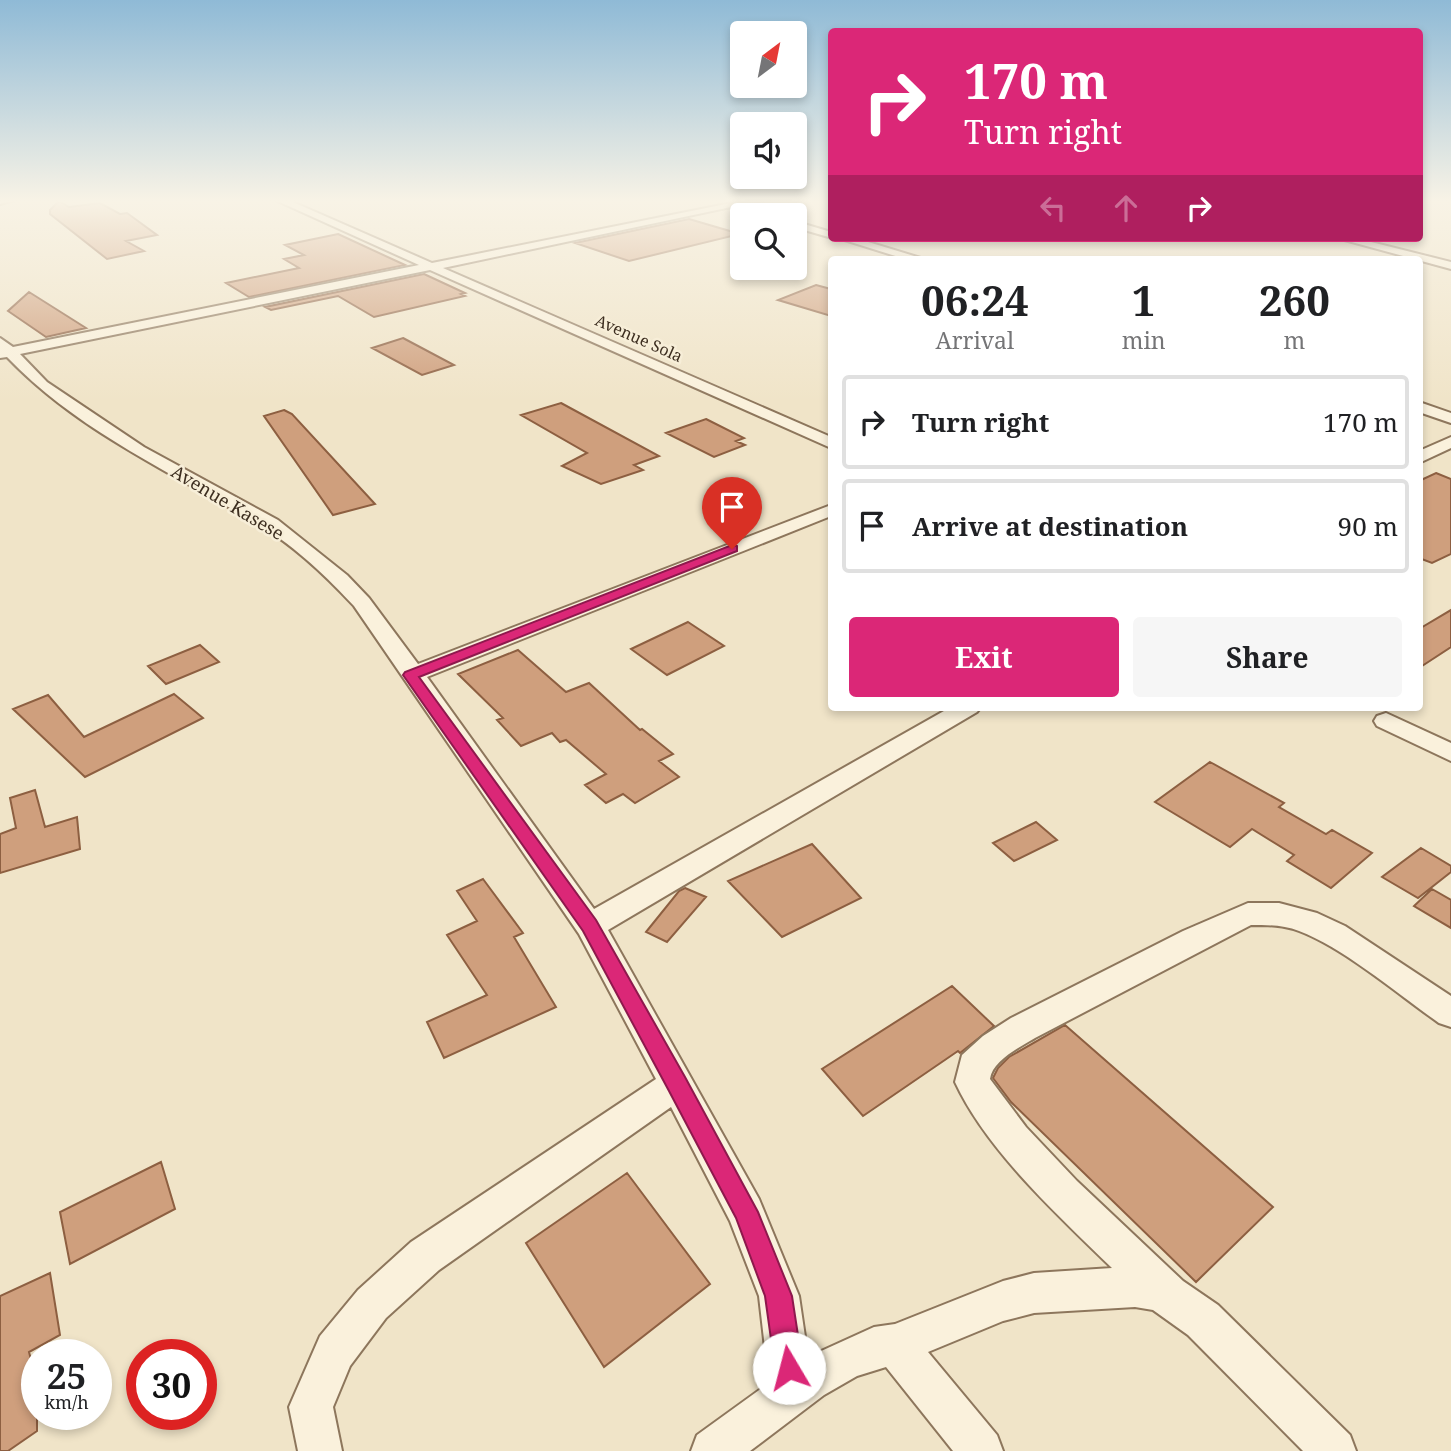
<!DOCTYPE html>
<html lang="en">
<head>
<meta charset="utf-8">
<style>
  body { margin:0; font-family:"Noto Serif",serif; background:#f6f6f6; color:#202124; height:100vh; display:flex; flex-direction:column; font-size:26px; white-space:nowrap }
  * { box-sizing:border-box; margin:0 }
  p { font-size:23px; color:#757577 }
  .icon { flex:none; width:38px; height:38px; fill:none; stroke:currentColor; stroke-width:2; stroke-linecap:round; stroke-linejoin:round }
  .map { position:relative; flex:1; overflow:hidden }
  .side { position:absolute; left:828px; top:256px; width:595px; height:455px; display:flex; flex-direction:column; background:#fff; border-radius:7px; box-shadow:0 4px 10px #0003 }
  .side>* { flex:none }
  .guide { position:absolute; left:828px; top:28px; width:595px; height:214px; border-radius:7px; box-shadow:0 4px 10px #0003; background:#db2777; color:#fff; overflow:hidden }
  .needle { width:46px; rotate:32deg }
  .fabs { position:absolute; left:730px; top:21px; display:grid; gap:14px }
  .fabs a { display:grid; place-items:center; width:77px; height:77px; border-radius:7px; background:#fff; box-shadow:0 4px 10px #0003; font-size:35px }
  .speed { position:absolute; left:21px; top:1339px; display:flex; gap:14px; font-size:35px; font-weight:700; text-align:center }
  .speed>* { display:grid; place-content:center; width:91px; height:91px; border-radius:50%; background:#fff; box-shadow:0 4px 10px #0003; line-height:1 }
  .speed small { font-size:18px; font-weight:400 }
  .speed .limit { border:10px solid #d22; background:#fff; color:#111 }
  .pin { position:absolute; display:grid; place-items:center; width:60px; height:60px; color:#fff; margin:-72px -30px; border-radius:50% 50% 50% 0; rotate:-45deg; box-shadow:0 0 7px #0007 }
  .pin .icon { rotate:45deg }
  .me { position:absolute; width:77px; margin:-38px; rotate:352deg; stroke-linejoin:round; filter:drop-shadow(0 0 5px #0008) }
  .turn { display:flex; align-items:center; gap:24px; height:147px; padding:0 21px; font-size:32px }
  .turn .icon { width:91px; height:91px; stroke-width:2.5 }
  .turn b { display:block; font-size:49px; line-height:60px }
  .lanes { display:flex; align-items:center; height:66px; padding:0 21px; background:#0003; justify-content:center; gap:35px; direction:ltr }
  .lanes .off { opacity:.35 }
  .eta { display:flex; justify-content:space-evenly; align-items:center; height:119px; text-align:center }
  .eta b { font-size:42px; font-weight:700; line-height:49px }
  .button { display:flex; gap:14px; margin-top:auto; padding:14px 21px }
  .button a { flex:1; height:80px; border-radius:7px; background:#db2777; color:#fff; font-size:28px; font-weight:700; line-height:80px; text-align:center }
  .button a+a { background:#f6f6f6; color:#202124 }
  ul { padding:0; list-style:none }
  li { display:flex; align-items:center; gap:21px; height:94px; margin:0 14px 10px; padding:0 7px; border:4px solid #e0e0e0; border-radius:7px }
  li div { flex:1 }
  li b { display:block; font-size:26px }
  li em { font-style:normal }
  .map>svg:first-child { display:block }
  .building { fill:#cf9f7d; stroke:#8d5f41; stroke-width:2 }
  .lines { fill:none; stroke-linecap:round; stroke-linejoin:round }
  .minor-casing { stroke:#8d765c; stroke-width:4 }
  .minor { fill:#faf1dc; fill-rule:evenodd }
  .route { fill:#db2777; stroke:#8e194d; stroke-width:2 }
  .labels { text-anchor:middle; dominant-baseline:central; stroke-width:5; stroke-linejoin:round; paint-order:stroke }
  .far-street-label { font-size:16px; fill:#3d2e20; stroke:#f7eed8 }
  .street-label { font-size:18px; fill:#3d2e20; stroke:#f7eed8 }
</style>
</head>
<body>
<div class="map">
<svg width="1451" height="1451" viewBox="0 0 1451 1451">
  <rect width="100%" height="100%" fill="#f0e4c8"/>
  <path class="building" d="M59,201L69,207L100,203L120,214L127,213L157,235L126,241L144,251L107,259L50,214V210Z
    M689,219L740,234L629,261L575,243Z
    M338,234L405,265L249,297L226,283L299,268L284,259L304,255L285,245Z
    M424,274L465,293L461,294L465,296L374,317L338,296L271,310L265,307Z
    M816,285L831,289V316L778,300Z
    M29,292L86,328L46,337L8,311Z
    M403,338L454,365L422,375L372,348Z
    M561,403L659,456L634,465L643,470L601,484L562,466L587,453L521,415Z
    M284,410L292,414L375,504L333,515L264,416Z
    M706,419L744,438L736,441L745,445L714,457L666,433Z
    M1436,473L1451,479V554L1432,563L1419,558V481Z
    M1451,610V647L1419,668V629Z
    M688,622L724,646L667,675L631,649Z
    M200,645L219,662L166,684L148,666Z
    M518,650L566,692L589,683L640,730L642,729L673,754L659,761L679,777L635,803L623,794L606,803L585,785L606,774L566,740L560,742L552,733L521,746L497,720L503,718L458,674Z
    M174,694L203,718L85,777L13,709L48,695L84,737Z
    M1210,762L1284,803L1279,807L1326,834L1332,830L1372,853L1331,888L1287,861L1294,855L1252,829L1230,847L1155,802Z
    M35,790L45,827L77,817L80,849L0,873V834L16,828L10,798Z
    M1036,822L1057,840L1014,861L993,843Z
    M812,844L861,898L782,937L728,881Z
    M1421,848L1451,866V872L1418,898L1382,877Z
    M483,879L523,933L514,937L556,1007L444,1058L427,1022L487,995L447,935L477,921L457,891Z
    M685,888L706,897L667,942L646,932L679,891Z
    M1432,889L1451,900V928L1414,906Z
    M952,986L994,1026L960,1053L958,1051L863,1116L822,1069Z
    M1065,1025L1273,1207L1196,1282L1011,1102L993,1078L998,1068L1009,1057Z
    M161,1162L175,1209L70,1264L60,1212Z
    M627,1173L710,1284L604,1367L526,1243Z
    M50,1273L60,1335L29,1352L37,1382V1431L8,1451H0V1296Z"/>
  <g class="lines">
    <defs>
      <path id="minor" d="M0,199H18L0,204Z
        M273,199H286L432,263L751,199H769L443,268L831,437V448L430,270L20,354L47,382L144,447L278,520L347,575L369,598L418,664L831,505V516L427,677L594,909L951,707H981L977,712L608,930L759,1199L799,1296L808,1357L874,1327L895,1324L1003,1281L1034,1273L1112,1268C1058,1215 987,1151 955,1082L962,1055L983,1036L1011,1018L1183,931L1248,903H1279L1317,913L1345,926L1451,996V1027L1439,1023C1399,995 1344,948 1299,931C1284,925 1268,925 1251,925L1035,1038C1020,1047 992,1061 990,1079L1026,1127L1077,1181L1183,1281L1218,1305L1350,1435L1356,1451H1303L1188,1335L1153,1310L1135,1307L1034,1313L1003,1321L928,1352L997,1435L1003,1451H953L886,1367L857,1376L824,1395L750,1451H691L697,1435L769,1383L759,1296L730,1221L671,1107L439,1270L386,1318L350,1366L333,1407L342,1451H298L289,1407L320,1336L358,1290L411,1242L656,1079L579,934L354,606C328,578 296,547 262,527C173,472 81,434 7,357L0,358V338L13,347L419,265Z
        M794,221L831,232L832,238L794,227Z
        M838,238H855L924,259H905Z
        M1337,238H1355L1451,262V269Z
        M1419,402L1451,413V423L1419,412Z
        M1451,437V448L1419,463V451Z
        M1386,713L1451,743V761L1377,726L1374,721L1377,716Z"/>
    </defs>
    <use href="#minor" class="minor-casing"/>
    <use href="#minor" class="minor"/>
  </g>
  <linearGradient id="sky" x2="0" y2="1"><stop stop-color="#8fbad6"/><stop offset="0.5" stop-color="#f8f3e6"/><stop offset="1" stop-color="#f8f3e6" stop-opacity="0"/></linearGradient>
  <rect width="1451" height="402" fill="url(#sky)"/>
  <path class="route" d="M732,545L737,546V551L419,677L596,920L685,1077L758,1212L792,1296L803,1368L798,1378L789,1382L779,1378L775,1368L765,1296L736,1218L669,1091L583,931L403,675L405,672Z"/>
  <g class="labels">
    <g class="far-street-label">
      <text transform="translate(639 338) rotate(24)">Avenue Sola</text>
    </g>
    <g class="street-label">
      <text transform="translate(228 502) rotate(31)">Avenue Kasese</text>
    </g>
  </g>
</svg>
<div class="fabs">
<a><svg class="needle" viewBox="-14 -14 28 28"><path d="M0-13l5 13h-10z" fill="#e53935"/><path d="M0 13l5-13h-10z" fill="#757577"/></svg></a>
<a><svg class="icon" aria-label="sound" viewBox="0 0 24 24"><path d="M4 9h4l5-4v14l-5-4H4zM17 9q2 3 0 6"/></svg></a>
<a><svg class="icon" aria-label="search" viewBox="0 0 24 24"><circle cx="10" cy="10" r="6"/><path d="M15 15l6 6"/></svg></a>
</div>
<div class="speed"><div>25<small>km/h</small></div><div class="limit">30</div></div>
<div class="pin" style="left:732px;top:549px;background:#d93025"><svg class="icon" aria-label="arrive" viewBox="0 0 24 24"><path d="M6 21V4h12l-3 4 3 4H6"/></svg></div>
<svg class="me" style="left:789px;top:1368px" viewBox="-20 -20 40 40"><circle r="19" fill="#fff"/><path d="M0-13L10 11 0 6-10 11z" fill="#db2777"/></svg>
<div class="guide">
<div class="turn"><svg class="icon" aria-label="right" viewBox="0 0 24 24"><path d="M7 20v-9h11M14 6l5 5-5 5"/></svg><div><b>170 m</b>Turn right</div></div>
<div class="lanes"><svg class="icon off" aria-label="left" viewBox="0 0 24 24"><path d="M17 20v-9H6M10 6l-5 5 5 5"/></svg><svg class="icon off" aria-label="ahead" viewBox="0 0 24 24"><path d="M12 20V5M6 11l6-6 6 6"/></svg><svg class="icon" aria-label="right" viewBox="0 0 24 24"><path d="M7 20v-9h11M14 6l5 5-5 5"/></svg></div>
</div>
<section class="side">
<div class="eta">
<div><b>06:24</b><p>Arrival</p></div>
<div><b>1</b><p>min</p></div>
<div><b>260</b><p>m</p></div>
</div>
<ul>
<li><svg class="icon" aria-label="right" viewBox="0 0 24 24"><path d="M7 20v-9h11M14 6l5 5-5 5"/></svg><div><b>Turn right</b></div><em>170 m</em></li>
<li><svg class="icon" aria-label="arrive" viewBox="0 0 24 24"><path d="M6 21V4h12l-3 4 3 4H6"/></svg><div><b>Arrive at destination</b></div><em>90 m</em></li>
</ul>
<div class="button"><a>Exit</a><a>Share</a></div>
</section>
</div>
</body>
</html>
